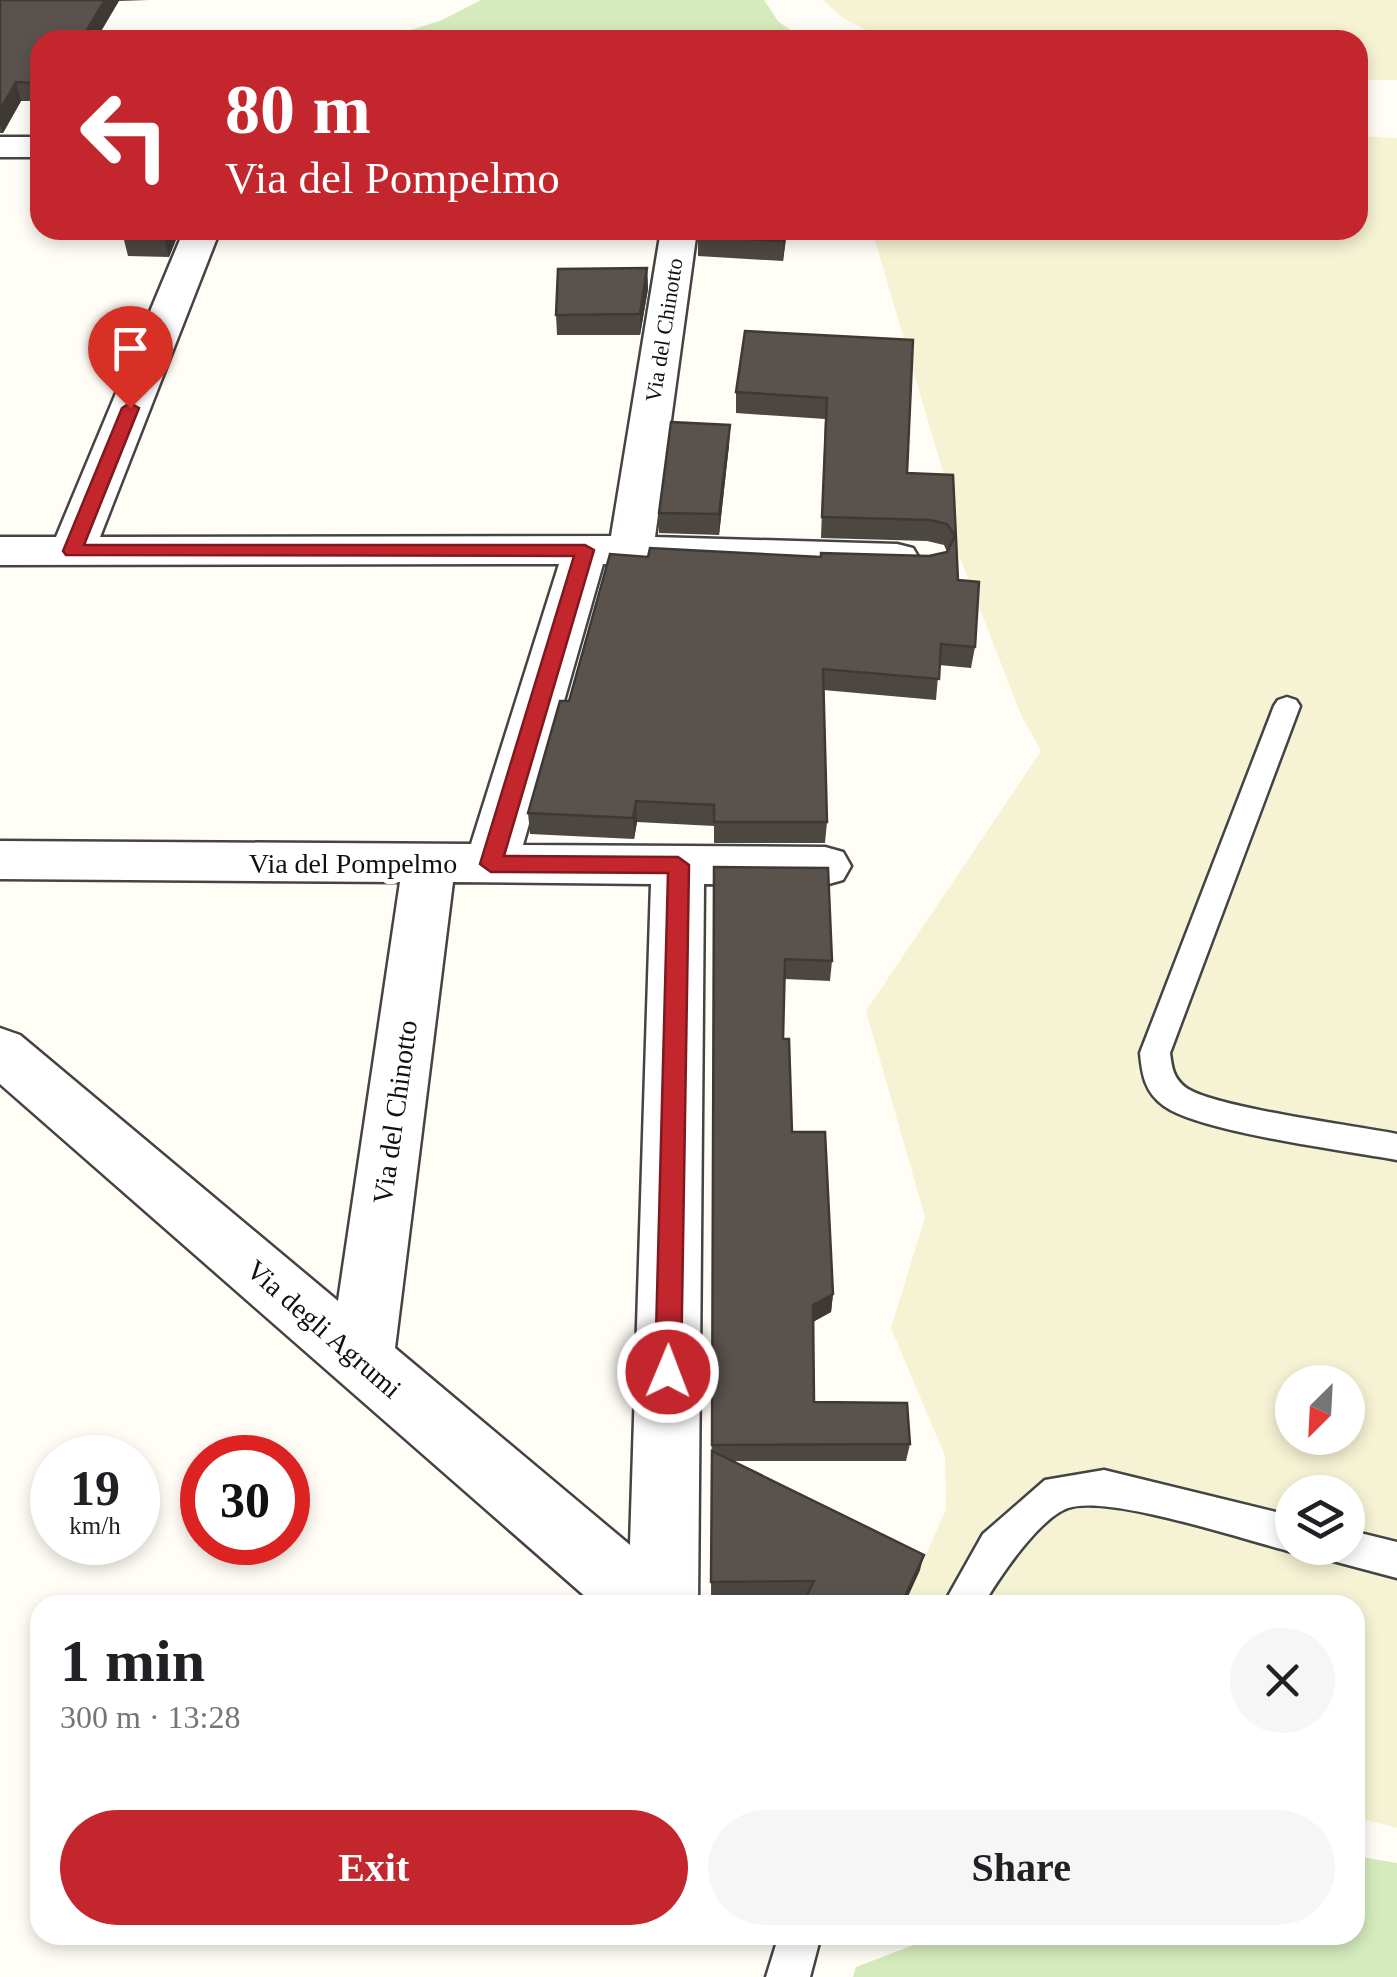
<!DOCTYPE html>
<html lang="en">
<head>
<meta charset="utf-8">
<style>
  body { margin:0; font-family:"Times New Roman",serif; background:#f6f6f6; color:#202124; height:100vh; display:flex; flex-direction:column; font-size:38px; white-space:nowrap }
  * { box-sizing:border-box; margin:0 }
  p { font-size:32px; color:#757577 }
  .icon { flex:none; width:55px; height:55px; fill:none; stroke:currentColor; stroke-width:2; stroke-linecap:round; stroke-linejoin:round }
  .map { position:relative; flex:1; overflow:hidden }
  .drawer { position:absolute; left:30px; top:1595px; width:1335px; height:350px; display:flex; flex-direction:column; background:#fff; border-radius:30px; box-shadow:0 5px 15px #0003 }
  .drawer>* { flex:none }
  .banner { position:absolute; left:30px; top:30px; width:1338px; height:210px; border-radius:30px; box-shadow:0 5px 15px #0003; background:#c4262e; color:#fff; overflow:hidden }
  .needle { width:65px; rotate:204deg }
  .fabs { position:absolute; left:1275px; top:1365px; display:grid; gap:20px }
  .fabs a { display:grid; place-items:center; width:90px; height:90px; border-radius:50%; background:#fff; box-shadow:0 5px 15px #0003; font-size:50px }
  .speed { position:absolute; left:30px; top:1435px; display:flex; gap:20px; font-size:50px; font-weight:700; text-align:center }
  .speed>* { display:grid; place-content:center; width:130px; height:130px; border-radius:50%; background:#fff; box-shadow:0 5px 15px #0003; line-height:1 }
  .speed small { font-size:25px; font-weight:400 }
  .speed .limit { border:15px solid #d22; background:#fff; color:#111 }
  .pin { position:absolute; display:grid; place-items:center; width:85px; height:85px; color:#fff; margin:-102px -42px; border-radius:50% 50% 50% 0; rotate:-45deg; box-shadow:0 0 10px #0007 }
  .pin .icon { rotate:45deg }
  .me { position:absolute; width:110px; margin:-55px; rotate:1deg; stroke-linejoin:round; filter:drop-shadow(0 0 8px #0008) }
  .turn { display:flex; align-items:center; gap:35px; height:210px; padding:0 30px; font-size:45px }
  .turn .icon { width:130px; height:130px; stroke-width:2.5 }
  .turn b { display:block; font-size:70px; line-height:85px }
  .round { display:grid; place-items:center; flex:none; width:105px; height:105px; border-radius:52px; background:#f6f6f6 }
  .head { display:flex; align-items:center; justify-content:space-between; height:170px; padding:0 30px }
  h1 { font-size:60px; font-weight:700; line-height:75px }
  .action { display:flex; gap:20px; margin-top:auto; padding:20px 30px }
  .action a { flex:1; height:115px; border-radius:60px; background:#c4262e; color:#fff; font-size:40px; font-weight:700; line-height:115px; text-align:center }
  .action a+a { background:#f6f6f6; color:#202124 }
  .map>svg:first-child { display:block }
  .farmland { fill:#f6f3d4; fill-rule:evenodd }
  .green { fill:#d5ebbd }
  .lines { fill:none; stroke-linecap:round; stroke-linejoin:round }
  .service-casing { stroke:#444; stroke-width:5 }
  .minor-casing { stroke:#444; stroke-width:5 }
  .service { fill:#fff; fill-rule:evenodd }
  .minor { fill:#fff; fill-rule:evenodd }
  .wall { fill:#4d4742 }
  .shaded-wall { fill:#3f3936 }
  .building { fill:#5a524d; stroke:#3f3936; stroke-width:2.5 }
  .route { fill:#c4262e; stroke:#7f191e; stroke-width:2.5 }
  .labels { text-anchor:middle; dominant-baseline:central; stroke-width:10; stroke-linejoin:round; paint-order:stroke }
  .far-street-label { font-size:22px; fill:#111; stroke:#fff }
  .street-label { font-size:28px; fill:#111; stroke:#fff }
</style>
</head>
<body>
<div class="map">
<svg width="1397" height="1977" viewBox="0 0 1397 1977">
  <rect width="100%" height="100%" fill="#fffdf5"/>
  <path class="farmland" d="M823,0H1397V80H1358V40H885L843,18Z
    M1358,136L1397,138V1828L1355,1817V1605H904L946,1509L945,1456L891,1328L925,1217L866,1011L1041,751L1021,715L952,537L950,496L872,230H1358ZM1292,1382H1348V1438H1292ZM1292,1492H1348V1548H1292Z"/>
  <path class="green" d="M481,0H764L778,21L804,40H379L442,20Z
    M1355,1856L1397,1863V1977H853L856,1967L940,1935H1355Z"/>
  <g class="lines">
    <defs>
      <path id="service" d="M1287,697L1296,700L1300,706L1170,1053C1172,1068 1173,1077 1185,1087C1210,1107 1357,1126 1397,1134V1160C1347,1151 1200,1132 1164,1106C1145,1092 1142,1075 1140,1053L1274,706L1278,700Z
        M1104,1470L1292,1516V1548H1303L1292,1552C1245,1540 1108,1494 1068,1508C1038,1519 999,1578 983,1605H943L983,1534L1045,1480Z
        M1348,1530L1397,1542V1578L1333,1561L1327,1548H1348Z
        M779,1935H821L810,1977H766Z"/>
      <path id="minor" d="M0,137H40V157H0Z
        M184,230H220L100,537L611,536L661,230H697L655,537L897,544L913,548L919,558L913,568L897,572L603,564L523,845L825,847L843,852L851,866L843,880L825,885L704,884L698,1605H595L0,1084V1028L20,1035L338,1301L400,882L0,879V841L471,844L559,564L0,565V537H56ZM453,882L651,884L630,1545L395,1348Z"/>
    </defs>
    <use href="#service" class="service-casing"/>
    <use href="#minor" class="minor-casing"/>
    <use href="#service" class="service"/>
    <use href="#minor" class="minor"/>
  </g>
  <path class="wall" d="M0,0H148L119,1L40,40V101H21L3,133H0Z
    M126,230H180L169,257L128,256L123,236Z
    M787,230L783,261L698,256V236Z
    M647,268L648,289L640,335H557L556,315Z
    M913,340L907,473L953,475L958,580L975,647L971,668L939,665L936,700L823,690L827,822L825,843H714V826L637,822L634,839L530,834L528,813L569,701L648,557L929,556L947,552L944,545L927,541L821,538L825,419L736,413V392Z
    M730,425L729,445L719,535L659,533V513Z
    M714,867L832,961L830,981L785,979L783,1039L792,1132L833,1294L831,1312L813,1322L814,1402L910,1444L906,1461H733L920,1570L904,1605H802L806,1596L711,1597Z"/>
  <path class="shaded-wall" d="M105,0H118L119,1L96,40H81Z
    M16,82L21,101L3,133L0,125V110Z
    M167,230H180L169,257L164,237Z
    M785,230H787L783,261V241Z
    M647,268L648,289L640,335V314Z
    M730,425L729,445L719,535V514Z
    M636,801L637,822L634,839L633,818Z
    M833,1294L831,1312L811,1323L813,1305Z
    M924,1555L920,1570L904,1605H901Z"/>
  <path class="building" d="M0,0H105L81,40H40V83L16,82L0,110Z
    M126,230H167L164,237L123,236Z
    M699,230H785L783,241L698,236Z
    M647,268L640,314L556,315L558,269Z
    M745,331L913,340L907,473L953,475L958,580L979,582L975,647L941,644L939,679L823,669L827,822H714V805L636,801L633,818L528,813L560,701H569L610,554L648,557L650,548L821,557V553L929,556L947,552L955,536L947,524L930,520L822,517L827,398L736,392Z
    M671,422L730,425L719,514L659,513Z
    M714,867L828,868L832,961L785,959L783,1039H789L792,1132H825L833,1294L813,1305L814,1402L907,1403L910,1444L712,1445Z
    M712,1451L924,1555L901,1605H802L814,1581L711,1582Z"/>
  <path class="route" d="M130,403L139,408L84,545H585L594,550L504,856L678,857L689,865L681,1372L677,1380L668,1384L659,1380L655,1372L668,873L491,872L480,864L574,556L66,555L63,551L122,408Z"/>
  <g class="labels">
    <g class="far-street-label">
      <text transform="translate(664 330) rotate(-81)">Via del Chinotto</text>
    </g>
    <g class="street-label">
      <text x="353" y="863">Via del Pompelmo</text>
      <text transform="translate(395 1112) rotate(-82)">Via del Chinotto</text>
      <text transform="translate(324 1329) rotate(41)">Via degli Agrumi</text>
    </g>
  </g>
</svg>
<div class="fabs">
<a><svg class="needle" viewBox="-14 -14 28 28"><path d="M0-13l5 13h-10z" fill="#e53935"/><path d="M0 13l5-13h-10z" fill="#757577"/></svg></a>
<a><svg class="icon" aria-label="layers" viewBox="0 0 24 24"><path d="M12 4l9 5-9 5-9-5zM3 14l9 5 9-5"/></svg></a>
</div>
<div class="speed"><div>19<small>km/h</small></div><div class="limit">30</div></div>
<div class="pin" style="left:130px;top:408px;background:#d93025"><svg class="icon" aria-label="arrive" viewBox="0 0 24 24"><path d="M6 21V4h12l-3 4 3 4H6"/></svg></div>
<svg class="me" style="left:668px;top:1372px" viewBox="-20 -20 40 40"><circle r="17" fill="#c4262e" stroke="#fff" stroke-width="3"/><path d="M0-11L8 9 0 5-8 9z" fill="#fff"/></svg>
<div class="banner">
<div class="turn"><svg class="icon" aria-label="left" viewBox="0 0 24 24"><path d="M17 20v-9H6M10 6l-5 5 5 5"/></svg><div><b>80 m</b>Via del Pompelmo</div></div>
</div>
<section class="drawer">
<div class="head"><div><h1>1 min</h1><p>300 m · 13:28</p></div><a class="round"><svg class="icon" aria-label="close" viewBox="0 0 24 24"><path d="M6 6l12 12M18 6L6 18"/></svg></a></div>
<div class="action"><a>Exit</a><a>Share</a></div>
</section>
</div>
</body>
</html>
